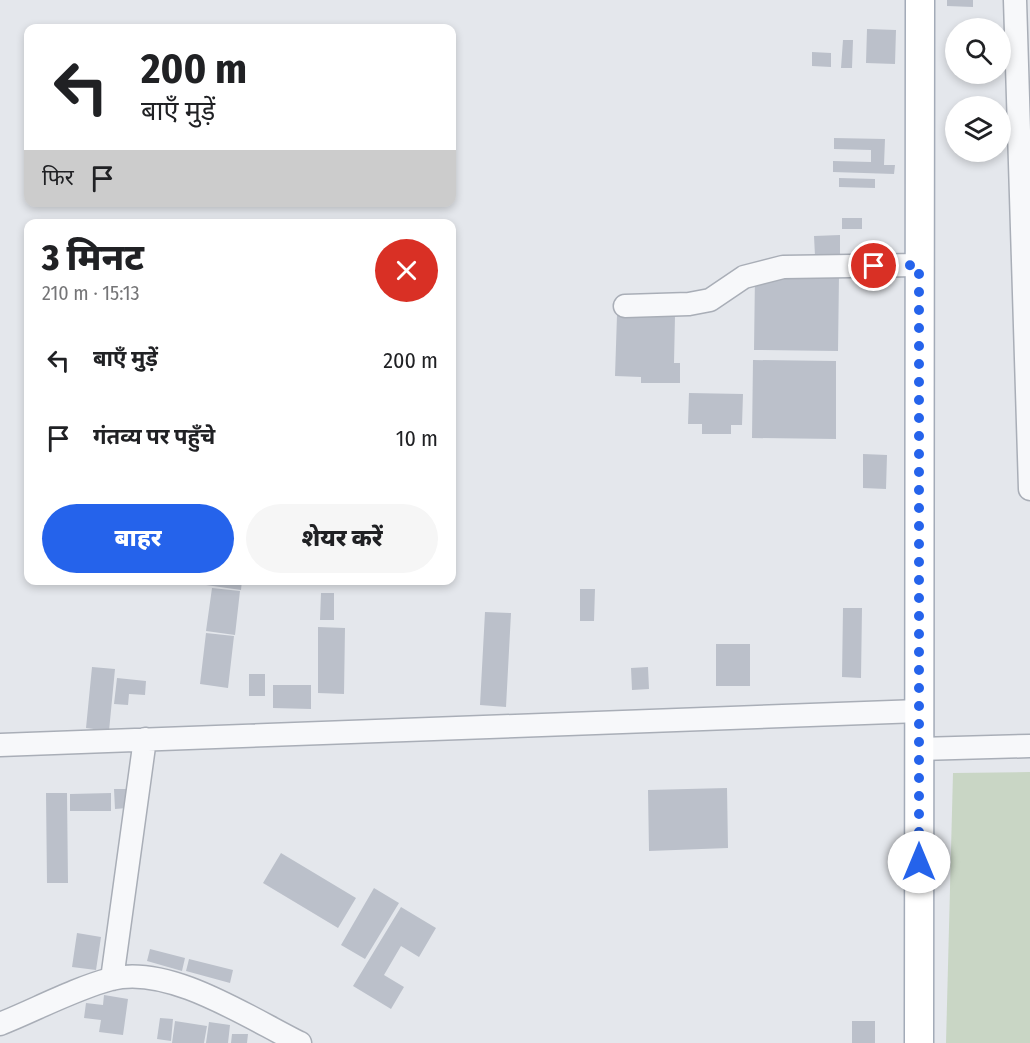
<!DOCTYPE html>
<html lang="hi">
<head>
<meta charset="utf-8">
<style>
  body { margin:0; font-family:"Fira Sans Condensed","Noto Sans Devanagari",sans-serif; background:#f6f6f6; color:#202124; height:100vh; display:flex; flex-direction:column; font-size:22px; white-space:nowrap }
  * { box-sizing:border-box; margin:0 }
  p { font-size:20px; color:#757577 }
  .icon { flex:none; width:33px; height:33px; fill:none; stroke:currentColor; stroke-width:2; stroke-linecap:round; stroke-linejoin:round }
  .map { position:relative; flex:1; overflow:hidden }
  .side { position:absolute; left:24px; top:219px; width:432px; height:366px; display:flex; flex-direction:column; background:#fff; border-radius:12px; box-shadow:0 3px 9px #0003 }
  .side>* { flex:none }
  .top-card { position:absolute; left:24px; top:24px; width:432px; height:183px; border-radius:12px; box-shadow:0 3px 9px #0003; background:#fff; color:#202124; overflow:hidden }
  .controls { position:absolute; left:945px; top:18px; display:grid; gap:12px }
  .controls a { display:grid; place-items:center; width:66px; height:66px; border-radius:50%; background:#fff; box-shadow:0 3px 9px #0003; font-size:30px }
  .pin { position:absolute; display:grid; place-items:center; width:51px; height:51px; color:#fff; margin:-26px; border:3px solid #fff; border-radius:50%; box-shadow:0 2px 6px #0007 }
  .me { position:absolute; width:66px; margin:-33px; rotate:0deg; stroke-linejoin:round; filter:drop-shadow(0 0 4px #0008) }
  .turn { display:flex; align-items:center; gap:21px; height:126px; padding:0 18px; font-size:27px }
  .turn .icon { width:78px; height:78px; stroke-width:2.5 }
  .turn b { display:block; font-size:42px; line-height:51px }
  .then { display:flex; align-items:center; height:57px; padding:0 18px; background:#0003; gap:12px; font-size:22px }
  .round { display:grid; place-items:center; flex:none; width:63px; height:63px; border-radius:32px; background:#f6f6f6 }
  .summary { display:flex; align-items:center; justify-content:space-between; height:102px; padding:0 18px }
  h1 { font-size:36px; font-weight:800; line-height:45px }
  .primary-button { display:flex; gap:12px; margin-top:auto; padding:12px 18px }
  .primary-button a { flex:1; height:69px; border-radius:36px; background:#2563eb; color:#fff; font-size:24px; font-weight:800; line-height:69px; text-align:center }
  .primary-button a+a { background:#f6f6f6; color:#202124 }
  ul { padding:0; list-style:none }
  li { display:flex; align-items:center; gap:18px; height:78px; padding:0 18px }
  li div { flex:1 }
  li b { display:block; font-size:22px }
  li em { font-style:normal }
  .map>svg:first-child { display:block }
  .green { fill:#c9d6c5 }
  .building { fill:#bbc0ca }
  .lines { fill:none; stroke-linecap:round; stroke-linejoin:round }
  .minor-casing { stroke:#a9aeb7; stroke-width:25 }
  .major-casing { stroke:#a3abb8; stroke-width:31 }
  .minor { stroke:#f7f8fa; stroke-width:22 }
  .major { stroke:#fff; stroke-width:28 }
  .route { stroke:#2563eb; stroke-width:10; stroke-dasharray:0 18 }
</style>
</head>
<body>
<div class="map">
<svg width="1030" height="1043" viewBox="0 0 1030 1043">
  <rect width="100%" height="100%" fill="#e4e7ec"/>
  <path class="green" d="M1030,772V1043H946L953,773Z"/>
  <path class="building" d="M947,0H973V7L947,6Z
    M867,29L896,30L895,64L866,63Z
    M843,40H853L852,68H841Z
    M812,52L831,53V67L812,66Z
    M834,138L885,139L884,165H895L894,174L833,172V161L871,162V150L834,149Z
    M839,178L875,179V188L839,187Z
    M842,218H862V229H842Z
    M840,235V255L815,256L814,236Z
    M755,274L839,275L838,351L754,350Z
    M617,315L675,316L674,363H680V383H641V377L615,376Z
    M753,360L836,361V439L752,438Z
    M689,393L743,394L742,425H731V434H702V424H688Z
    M863,454L887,455L886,489L863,488Z
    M206,580H242L241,590L206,585Z
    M212,588L240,591L235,635L206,631Z
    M580,589H595L594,621H580Z
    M321,593H334V620H320Z
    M843,608H862L861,678L842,677Z
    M485,612L511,613L506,707L480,705Z
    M318,627L345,628L344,694L318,693Z
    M206,633L234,636L228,688L200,684Z
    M716,644H750V686H716Z
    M92,667L115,669L109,731L86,728Z
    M648,667L649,689L632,690L631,668Z
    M249,674H265V696H249Z
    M117,678L146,681L145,695L129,694L128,705L114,704Z
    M273,685H311V709L273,708Z
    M727,788L728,848L649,851L648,790Z
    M114,789H126L127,808L115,809Z
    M46,793H67L68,883H47Z
    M111,793V811H70V794Z
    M281,853L356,898L338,928L263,883Z
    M374,888L399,903L365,959L341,945Z
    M401,907L436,928L419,957L401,946L384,975L404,987L391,1009L353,986Z
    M77,933L101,937L96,970L72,967Z
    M150,949L185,958L182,971L147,961Z
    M189,959L233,970L230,983L186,971Z
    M104,995L128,999L123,1035L99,1032L101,1020L84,1018L86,1003L103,1005Z
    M160,1018L173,1019L171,1041L157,1039Z
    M175,1021L207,1026L204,1043H172Z
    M852,1021H875V1043H852Z
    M209,1022L230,1025L228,1043H206Z
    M232,1034H248L247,1043H231Z"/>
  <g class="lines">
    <defs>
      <path id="minor" d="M1015,0L1030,489
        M625,306L689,304L710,300L744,277L783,267L919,265
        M0,745L919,711
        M919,749L1030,746
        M112,979L145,739
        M0,1024C35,1010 76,988 111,979C169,964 249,1018 300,1043"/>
      <path id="major" d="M919,1043L920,0"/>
    </defs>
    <use href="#minor" class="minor-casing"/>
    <use href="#major" class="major-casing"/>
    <use href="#minor" class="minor"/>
    <use href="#major" class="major"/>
  </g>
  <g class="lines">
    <path class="route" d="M874,266L919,265V862"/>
  </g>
</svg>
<div class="controls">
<a><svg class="icon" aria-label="search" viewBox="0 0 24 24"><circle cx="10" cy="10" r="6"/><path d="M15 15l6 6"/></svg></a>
<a><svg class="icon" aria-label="layers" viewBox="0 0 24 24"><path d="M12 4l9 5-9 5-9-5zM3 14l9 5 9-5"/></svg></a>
</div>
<div class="pin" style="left:874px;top:266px;background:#d93025"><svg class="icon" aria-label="arrive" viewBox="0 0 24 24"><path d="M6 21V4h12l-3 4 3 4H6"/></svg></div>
<svg class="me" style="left:919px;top:862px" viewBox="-20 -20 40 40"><circle r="19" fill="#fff"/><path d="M0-13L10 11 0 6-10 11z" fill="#2563eb"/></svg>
<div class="top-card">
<div class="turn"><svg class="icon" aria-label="left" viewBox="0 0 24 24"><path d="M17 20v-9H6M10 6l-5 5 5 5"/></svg><div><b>200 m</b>बाएँ मुड़ें</div></div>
<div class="then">फिर<svg class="icon" aria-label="arrive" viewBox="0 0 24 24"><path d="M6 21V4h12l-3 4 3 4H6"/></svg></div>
</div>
<section class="side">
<div class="summary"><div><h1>3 मिनट</h1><p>210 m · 15:13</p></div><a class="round" style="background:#d93025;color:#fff"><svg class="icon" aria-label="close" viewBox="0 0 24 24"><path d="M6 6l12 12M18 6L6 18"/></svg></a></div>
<ul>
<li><svg class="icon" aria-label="left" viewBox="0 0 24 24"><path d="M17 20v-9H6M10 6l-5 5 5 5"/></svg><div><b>बाएँ मुड़ें</b></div><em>200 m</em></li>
<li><svg class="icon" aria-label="arrive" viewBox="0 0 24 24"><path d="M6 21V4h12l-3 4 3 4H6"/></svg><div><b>गंतव्य पर पहुँचे</b></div><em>10 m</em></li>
</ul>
<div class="primary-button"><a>बाहर</a><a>शेयर करें</a></div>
</section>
</div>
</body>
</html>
